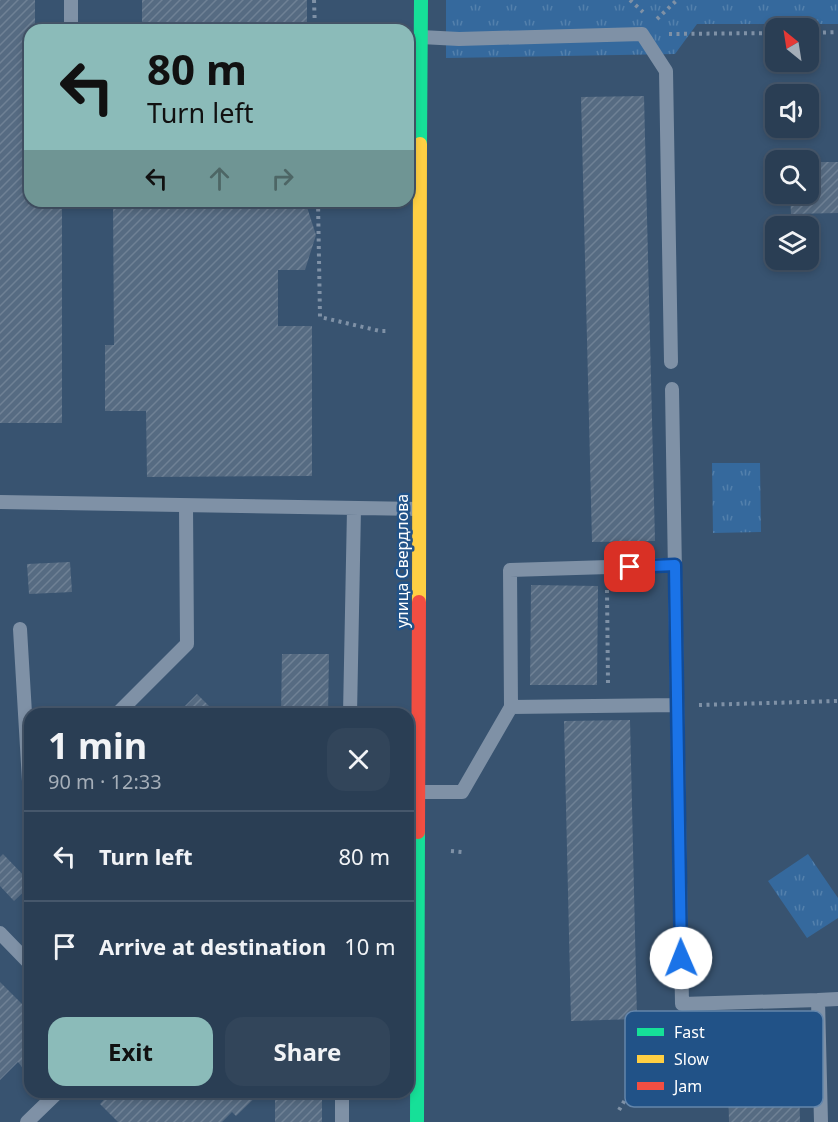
<!DOCTYPE html>
<html lang="en">
<head>
<meta charset="utf-8">
<style>
  body { margin:0; font-family:"Noto Sans",sans-serif; background:#32455a; color:#f1f3f6; height:100vh; display:flex; flex-direction:column; font-size:22px; white-space:nowrap }
  * { box-sizing:border-box; margin:0 }
  p { font-size:20px; color:#a5aeb8 }
  .icon { flex:none; width:33px; height:33px; fill:none; stroke:currentColor; stroke-width:2; stroke-linecap:round; stroke-linejoin:round }
  .map { position:relative; flex:1; overflow:hidden }
  .panel { position:absolute; left:24px; top:708px; width:390px; height:390px; display:flex; flex-direction:column; background:#2a3e54; border-radius:18px; box-shadow:0 3px 9px #0003,0 0 0 2px #46576b }
  .panel>* { flex:none }
  .guide { position:absolute; left:24px; top:24px; width:390px; height:183px; border-radius:18px; box-shadow:0 3px 9px #0003,0 0 0 2px #46576b; background:#8bbbb9; color:#111; overflow:hidden }
  .needle { width:39px; rotate:330deg }
  .fabs { position:absolute; left:765px; top:18px; display:grid; gap:12px }
  .fabs a { display:grid; place-items:center; width:54px; height:54px; border-radius:12px; background:#2a3e54; box-shadow:0 3px 9px #0003,0 0 0 2px #46576b; font-size:30px }
  .pin { position:absolute; display:grid; place-items:center; width:51px; height:51px; color:#fff; margin:-26px; border-radius:12px; box-shadow:0 3px 9px #0006 }
  .me { position:absolute; width:66px; margin:-33px; rotate:359deg; stroke-linejoin:round; filter:drop-shadow(0 0 4px #0008) }
  .turn { display:flex; align-items:center; gap:21px; height:126px; padding:0 24px; font-size:27px }
  .turn .icon { width:78px; height:78px; stroke-width:2.5 }
  .turn b { display:block; font-size:42px; line-height:51px }
  .lanes { display:flex; align-items:center; height:57px; padding:0 24px; background:#0003; justify-content:center; gap:30px; direction:ltr }
  .lanes .off { opacity:.35 }
  .round { display:grid; place-items:center; flex:none; width:63px; height:63px; border-radius:18px; background:#32455a }
  .headline { display:flex; align-items:center; justify-content:space-between; height:102px; padding:0 24px }
  h1 { font-size:36px; font-weight:700; line-height:45px }
  .action { display:flex; gap:12px; margin-top:auto; padding:12px 24px }
  .action a { flex:1; height:69px; border-radius:18px; background:#8bbbb9; color:#111; font-size:24px; font-weight:700; line-height:69px; text-align:center }
  .action a+a { background:#32455a; color:#f1f3f6 }
  ul { padding:0; list-style:none }
  li { display:flex; align-items:center; gap:18px; height:90px; padding:0 24px; border-top:2px solid #46576b }
  li div { flex:1 }
  li b { display:block; font-size:22px }
  li em { font-style:normal }
  .map>svg:first-child { display:block }
  .park { fill:url(#park-tufts) }
  .building { fill:url(#building-hatch) }
  .lines { fill:none; stroke-linecap:round; stroke-linejoin:round }
  .path { stroke:#7f91a6; stroke-width:4; stroke-dasharray:3 4.5; stroke-linecap:butt }
  .lane { stroke:#7f91a6; stroke-width:14 }
  .fast { stroke:#16e098; stroke-width:14 }
  .slow { stroke:#ffcf43; stroke-width:14 }
  .jam { stroke:#f24e42; stroke-width:14 }
  .route-casing { stroke:#114b97; stroke-width:15 }
  .route { stroke:#1a73e8; stroke-width:10 }
  .labels { text-anchor:middle; dominant-baseline:central; stroke-width:5; stroke-linejoin:round; paint-order:stroke }
  .street-label { font-size:16px; fill:#fff; stroke:#215287 }
  .key { fill:#215287; stroke:#6486ab; stroke-width:1.5 }
  .key-label { font-size:16px; fill:#fff }
</style>
</head>
<body>
<div class="map">
<svg width="838" height="1122" viewBox="0 0 838 1122">
  <defs>
    <pattern id="park-tufts" width="24" height="20" patternUnits="userSpaceOnUse" patternTransform="scale(1.5)"><rect width="24" height="20" fill="#35699d"/><path d="M3 7l-1-3M5 7V3M7 7l1-3M15 17l-1-3M17 17v-4M19 17l1-3" fill="none" stroke="#5380ac"/></pattern>
    <pattern id="building-hatch" width="6" height="6" patternUnits="userSpaceOnUse" patternTransform="scale(1.5)"><rect width="6" height="6" fill="#566b82"/><path d="M-1 1l2-2M0 6l6-6M5 7l2-2" fill="none" stroke="#6f8195"/></pattern>
  </defs>
  <rect width="100%" height="100%" fill="#385370"/>
  <path class="park" d="M446,0H838V24H697L675,54L446,58Z
    M760,463L761,532L713,533L712,463Z
    M808,854L838,898V918L807,938L768,881Z"/>
  <path class="building" d="M0,0H35V28H62V30H30V201H62V423H0Z
    M142,0H307V30H142Z
    M644,96L655,541L592,542L581,97Z
    M808,162H838V213L791,214L790,194H808Z
    M113,201H305L316,235L305,270H278V326H312V476L147,477L146,411H105V345H114Z
    M70,562L72,592L29,594L27,564Z
    M531,585L598,586L597,685H530Z
    M282,654H329L328,714H281Z
    M197,694L217,714H177Z
    M630,720L637,1019L571,1021L564,721Z
    M3,854L30,882V886L14,901L0,886V857Z
    M0,982L30,1012V1059L22,1067L18,1062L0,1080Z
    M798,1040L800,1122H729L727,1042Z
    M111,1092H261L236,1116L232,1112L222,1122H118L100,1104Z
    M275,1092H322V1122H275Z"/>
  <g class="lines">
    <path class="path" d="M314,0L315,30
      M630,0L643,12
      M657,19L677,0
      M808,33L838,32
      M669,34L776,33
      M318,201L320,317L380,331H388
      M607,590L608,684
      M699,705L838,701
      M451,851L462,852
      M619,1110L671,1023"/>
    <path class="lane" d="M71,0V30
      M421,37L459,39L642,34L666,71L671,362
      M672,389L682,1004L818,1000
      M0,502L419,509
      M20,629L30,798
      M511,707L510,570L675,565
      M117,714L187,644L186,506
      M350,714L354,509
      M418,792H462L511,707L677,705
      M0,933L30,964
      M27,1122L58,1092
      M342,1122V1092
      M821,1122L818,1000L838,999"/>
    <path class="fast" d="M420,144L421,0
      M417,1122L418,832"/>
    <path class="slow" d="M419,602L420,144"/>
    <path class="jam" d="M418,832L419,602"/>
  </g>
  <g class="lines">
    <defs>
      <path id="route" d="M630,567L675,565L681,958"/>
    </defs>
    <use href="#route" class="route-casing"/>
    <use href="#route" class="route"/>
  </g>
  <g class="labels">
    <g class="street-label">
      <text transform="translate(402 561) rotate(-90)">улица Свердлова</text>
    </g>
  </g>
  <rect x="625" y="1011" width="198" height="96" rx="9" class="key"/>
  <rect x="637" y="1028" width="27" height="8" fill="#16e098"/>
  <rect x="637" y="1055" width="27" height="8" fill="#ffcf43"/>
  <rect x="637" y="1082" width="27" height="8" fill="#f24e42"/>
  <g class="key-label">
    <text x="674" y="1038">Fast</text>
    <text x="674" y="1065">Slow</text>
    <text x="674" y="1092">Jam</text>
  </g>
</svg>
<div class="fabs">
<a><svg class="needle" viewBox="-14 -14 28 28"><path d="M0-13l5 13h-10z" fill="#e53935"/><path d="M0 13l5-13h-10z" fill="#a5aeb8"/></svg></a>
<a><svg class="icon" aria-label="sound" viewBox="0 0 24 24"><path d="M4 9h4l5-4v14l-5-4H4zM17 9q2 3 0 6"/></svg></a>
<a><svg class="icon" aria-label="search" viewBox="0 0 24 24"><circle cx="10" cy="10" r="6"/><path d="M15 15l6 6"/></svg></a>
<a><svg class="icon" aria-label="layers" viewBox="0 0 24 24"><path d="M12 4l9 5-9 5-9-5zM3 14l9 5 9-5"/></svg></a>
</div>
<div class="pin" style="left:630px;top:567px;background:#d93025"><svg class="icon" aria-label="arrive" viewBox="0 0 24 24"><path d="M6 21V4h12l-3 4 3 4H6"/></svg></div>
<svg class="me" style="left:681px;top:958px" viewBox="-20 -20 40 40"><circle r="19" fill="#fff"/><path d="M0-13L10 11 0 6-10 11z" fill="#1a73e8"/></svg>
<div class="guide">
<div class="turn"><svg class="icon" aria-label="left" viewBox="0 0 24 24"><path d="M17 20v-9H6M10 6l-5 5 5 5"/></svg><div><b>80 m</b>Turn left</div></div>
<div class="lanes"><svg class="icon" aria-label="left" viewBox="0 0 24 24"><path d="M17 20v-9H6M10 6l-5 5 5 5"/></svg><svg class="icon off" aria-label="ahead" viewBox="0 0 24 24"><path d="M12 20V5M6 11l6-6 6 6"/></svg><svg class="icon off" aria-label="right" viewBox="0 0 24 24"><path d="M7 20v-9h11M14 6l5 5-5 5"/></svg></div>
</div>
<section class="panel">
<div class="headline"><div><h1>1 min</h1><p>90 m · 12:33</p></div><a class="round"><svg class="icon" aria-label="close" viewBox="0 0 24 24"><path d="M6 6l12 12M18 6L6 18"/></svg></a></div>
<ul>
<li><svg class="icon" aria-label="left" viewBox="0 0 24 24"><path d="M17 20v-9H6M10 6l-5 5 5 5"/></svg><div><b>Turn left</b></div><em>80 m</em></li>
<li><svg class="icon" aria-label="arrive" viewBox="0 0 24 24"><path d="M6 21V4h12l-3 4 3 4H6"/></svg><div><b>Arrive at destination</b></div><em>10 m</em></li>
</ul>
<div class="action"><a>Exit</a><a>Share</a></div>
</section>
</div>
</body>
</html>
